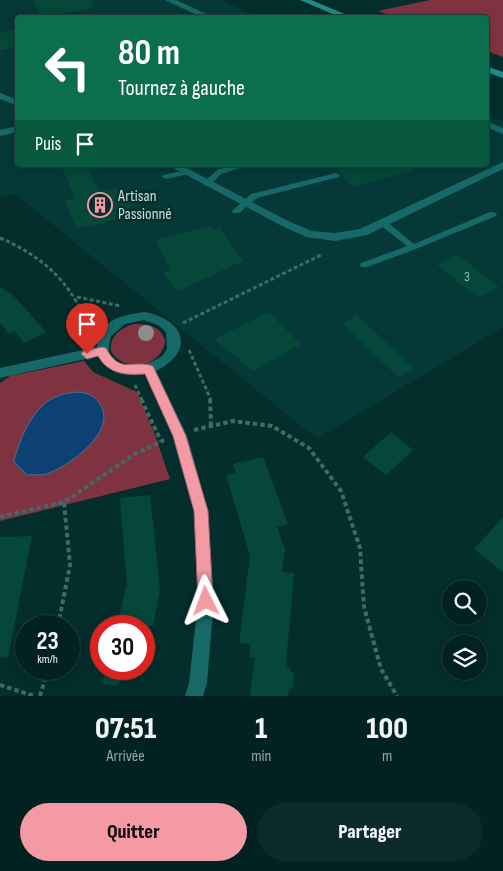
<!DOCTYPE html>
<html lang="fr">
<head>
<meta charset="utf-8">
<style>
  body { margin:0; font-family:"Sofia Sans Condensed",sans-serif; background:#0c2a2a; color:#f1f3f6; height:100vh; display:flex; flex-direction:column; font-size:19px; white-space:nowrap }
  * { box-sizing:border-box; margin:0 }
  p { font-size:16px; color:#96a4a5 }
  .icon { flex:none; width:28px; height:28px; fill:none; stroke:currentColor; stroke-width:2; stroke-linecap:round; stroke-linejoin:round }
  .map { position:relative; height:696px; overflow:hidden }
  .side { display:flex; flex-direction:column; background:#022221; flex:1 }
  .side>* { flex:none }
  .guide { position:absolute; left:15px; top:15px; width:474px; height:152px; border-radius:5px; box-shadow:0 2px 12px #0003,0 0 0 1px #233f3f; background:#0b6e4f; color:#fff; overflow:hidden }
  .controls { position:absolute; left:442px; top:580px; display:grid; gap:10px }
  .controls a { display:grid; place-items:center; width:45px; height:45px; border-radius:50%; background:#022221; box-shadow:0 2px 12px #0003,0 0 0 1px #233f3f; font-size:25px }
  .speed { position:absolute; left:15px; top:615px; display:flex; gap:10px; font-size:25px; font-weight:700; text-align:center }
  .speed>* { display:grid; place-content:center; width:65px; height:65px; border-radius:50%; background:#022221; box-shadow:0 2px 12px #0003,0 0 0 1px #233f3f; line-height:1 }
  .speed small { font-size:12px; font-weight:400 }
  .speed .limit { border:8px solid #d22; background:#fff; color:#111 }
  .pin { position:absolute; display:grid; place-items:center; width:42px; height:42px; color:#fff; margin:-51px -21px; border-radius:50% 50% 50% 0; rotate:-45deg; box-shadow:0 0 5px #0007 }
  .pin .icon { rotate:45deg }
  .me { position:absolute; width:55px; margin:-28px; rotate:357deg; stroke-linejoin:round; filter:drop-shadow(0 0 4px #0008) }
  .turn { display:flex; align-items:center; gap:18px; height:105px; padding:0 20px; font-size:22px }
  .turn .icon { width:65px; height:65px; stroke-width:2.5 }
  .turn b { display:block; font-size:35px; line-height:42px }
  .then { display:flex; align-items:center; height:48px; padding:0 20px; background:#0003; gap:10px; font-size:19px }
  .eta { display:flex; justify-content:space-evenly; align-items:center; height:85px; text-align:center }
  .eta b { font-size:30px; font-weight:800; line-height:35px }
  .cta { display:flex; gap:10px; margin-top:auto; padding:10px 20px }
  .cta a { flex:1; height:58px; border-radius:30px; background:#f49aa5; color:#111; font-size:20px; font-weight:800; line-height:58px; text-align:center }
  .cta a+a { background:#0c2a2a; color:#f1f3f6 }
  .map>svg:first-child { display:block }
  .built { fill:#043937 }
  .green { fill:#7f3340 }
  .water { fill:#0e4173; stroke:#457193 }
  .building { fill:#054738 }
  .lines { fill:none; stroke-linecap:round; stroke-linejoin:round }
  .path-far1 { stroke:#436967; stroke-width:3; stroke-dasharray:4 2.5; stroke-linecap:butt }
  .path { stroke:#436967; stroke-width:4; stroke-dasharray:4.5 3; stroke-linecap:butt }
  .service { fill:#166967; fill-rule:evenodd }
  .minor { fill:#166967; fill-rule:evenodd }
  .secondary { fill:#228b88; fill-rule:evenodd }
  .tree { fill:#8b8c8c }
  .route { fill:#f49aa5; stroke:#9f646b }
  .labels { text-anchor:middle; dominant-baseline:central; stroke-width:5; stroke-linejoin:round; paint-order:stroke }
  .number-label { font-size:14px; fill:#96bab5 }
  .poi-label { font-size:16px; fill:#c6e0df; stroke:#032e2c; text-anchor:start }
</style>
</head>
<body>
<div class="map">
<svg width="503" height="696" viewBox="0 0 503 696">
  <rect width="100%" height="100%" fill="#032e2c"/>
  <path class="built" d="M0,0H220L261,17L18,18V165H486V114L503,121V327L317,439L15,194L0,197Z"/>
  <path class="green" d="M430,0H503V57L486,51V18L395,17L378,11Z
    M134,324C149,324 161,326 165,341C162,368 123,373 111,351C110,335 121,328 134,324Z
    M84,361L93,372L137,392L155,435L170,479L0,521V383L10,376Z"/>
  <path class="water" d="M77,392C89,393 95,395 101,406C116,432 70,465 49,473C43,476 34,474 27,475L14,462C19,439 34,404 58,396C63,393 71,393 77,392Z"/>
  <path class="building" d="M33,0H92L93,8L42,18Z
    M18,29V47L0,50V33Z
    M61,165H87L99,192L116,188L139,201L128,209L131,216L76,229L65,200L75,198Z
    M334,165H413L414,170L352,187Z
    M211,226L213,231L220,228L243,261L178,291L163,274L170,270L155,240Z
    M457,254L499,287L478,298L437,265Z
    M0,287L13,295L46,332L24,343L15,331L9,334L0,323Z
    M269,312L301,344L253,371L214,339Z
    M357,315L413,368L398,377L342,323Z
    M391,432L413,450L386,475L363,457Z
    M263,457L288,524L277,527L285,549L282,572L294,573L286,664L294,675L293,687L289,690L288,696H250L255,658L249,657L251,644L239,643L250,556L226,475L236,473L233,464Z
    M150,495L160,590L153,626H117L127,583L120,498Z
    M503,517V572L474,549Z
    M32,536L8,658L0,657V537Z
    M106,669H137L115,686L103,684Z"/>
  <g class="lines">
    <path class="path-far1" d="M0,238C45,257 75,286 90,333
      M77,297L120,306
      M183,323L323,254
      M189,350L211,400
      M135,385L142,400"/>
    <path class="path" d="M141,399L161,441
      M210,399L211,425
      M194,430L233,421L272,426L309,448L341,491L360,548L364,607L381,669L397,696
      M0,517L64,502L135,454L164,440
      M58,626L70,565L64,502
      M0,685L34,696
      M40,696L48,669"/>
    <path class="service" d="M236,165H247L246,166L221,174L210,185H204L203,183L217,170Z
      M187,170H189V174L166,179L162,177L163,175Z
      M336,173L340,175L339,177L257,198L239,213H233L232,211L251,194Z
      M490,212H493L497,214L496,216L416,249L367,267H361L360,265L361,263L407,246L380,225L379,223L380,221H386L414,244Z"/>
    <path class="minor" d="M165,0H176L215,18H203Z
      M0,93L18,100V106L0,99Z
      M486,121L503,128V134L486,127Z
      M18,126V132L0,136V130Z
      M503,162V169L367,235L335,241L306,237L280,225L168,165H181L288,221L312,231L335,233L360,229Z
      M144,312C185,319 196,351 156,371L187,436L208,511L214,601L207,683L203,696H185L189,683L198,601L194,511L173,436L145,374C126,378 108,373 99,356L0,378V368L97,347C101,319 119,316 144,312ZM144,320L158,325L166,332L167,349C165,352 163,356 159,358C147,366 115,372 109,352C108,348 110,341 111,336L125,324Z"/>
    <path class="secondary" d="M300,0H311L354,18H342Z
      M486,66L503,72V78L486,72Z"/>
  </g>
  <circle class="tree" cx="146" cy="333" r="8"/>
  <path class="route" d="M102,347L106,348C120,375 132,359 153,366L186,436L208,511L213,601L211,606L206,608L201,606L198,601L194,511L173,436L145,374C127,375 109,375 98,356L87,359L81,354L83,351Z"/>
  <defs>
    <symbol id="building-ring" viewBox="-11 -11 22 22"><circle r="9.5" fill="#032e2c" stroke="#f49aa5" stroke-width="1.5"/><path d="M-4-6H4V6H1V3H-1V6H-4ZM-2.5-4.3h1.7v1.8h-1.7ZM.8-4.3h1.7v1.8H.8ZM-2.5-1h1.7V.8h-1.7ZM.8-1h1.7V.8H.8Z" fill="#f49aa5"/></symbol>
  </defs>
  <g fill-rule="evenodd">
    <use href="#building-ring" x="86" y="191" width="28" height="28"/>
  </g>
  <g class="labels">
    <g class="number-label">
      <text x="467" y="276">3</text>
    </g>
    <g class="poi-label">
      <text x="118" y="196">Artisan<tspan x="118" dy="18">Passionné</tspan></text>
    </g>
  </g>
</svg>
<div class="controls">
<a><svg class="icon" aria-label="search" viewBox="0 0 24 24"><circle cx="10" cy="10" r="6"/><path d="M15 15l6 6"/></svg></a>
<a><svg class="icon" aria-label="layers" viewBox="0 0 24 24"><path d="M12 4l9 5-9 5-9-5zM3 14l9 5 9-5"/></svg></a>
</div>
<div class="speed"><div>23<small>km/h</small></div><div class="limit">30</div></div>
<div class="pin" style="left:87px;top:354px;background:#d93025"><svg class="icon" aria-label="arrive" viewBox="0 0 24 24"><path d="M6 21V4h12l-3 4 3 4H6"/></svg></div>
<svg class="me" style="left:206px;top:601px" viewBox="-20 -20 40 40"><path d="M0-17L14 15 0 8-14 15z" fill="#f49aa5" stroke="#fff" stroke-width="4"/></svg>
<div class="guide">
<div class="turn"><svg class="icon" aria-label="left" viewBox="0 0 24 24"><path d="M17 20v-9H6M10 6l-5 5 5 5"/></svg><div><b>80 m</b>Tournez à gauche</div></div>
<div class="then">Puis<svg class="icon" aria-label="arrive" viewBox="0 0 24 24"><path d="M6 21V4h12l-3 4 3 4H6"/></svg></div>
</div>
</div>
<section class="side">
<div class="eta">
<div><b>07:51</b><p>Arrivée</p></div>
<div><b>1</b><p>min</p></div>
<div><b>100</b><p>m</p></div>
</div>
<div class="cta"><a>Quitter</a><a>Partager</a></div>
</section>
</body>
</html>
